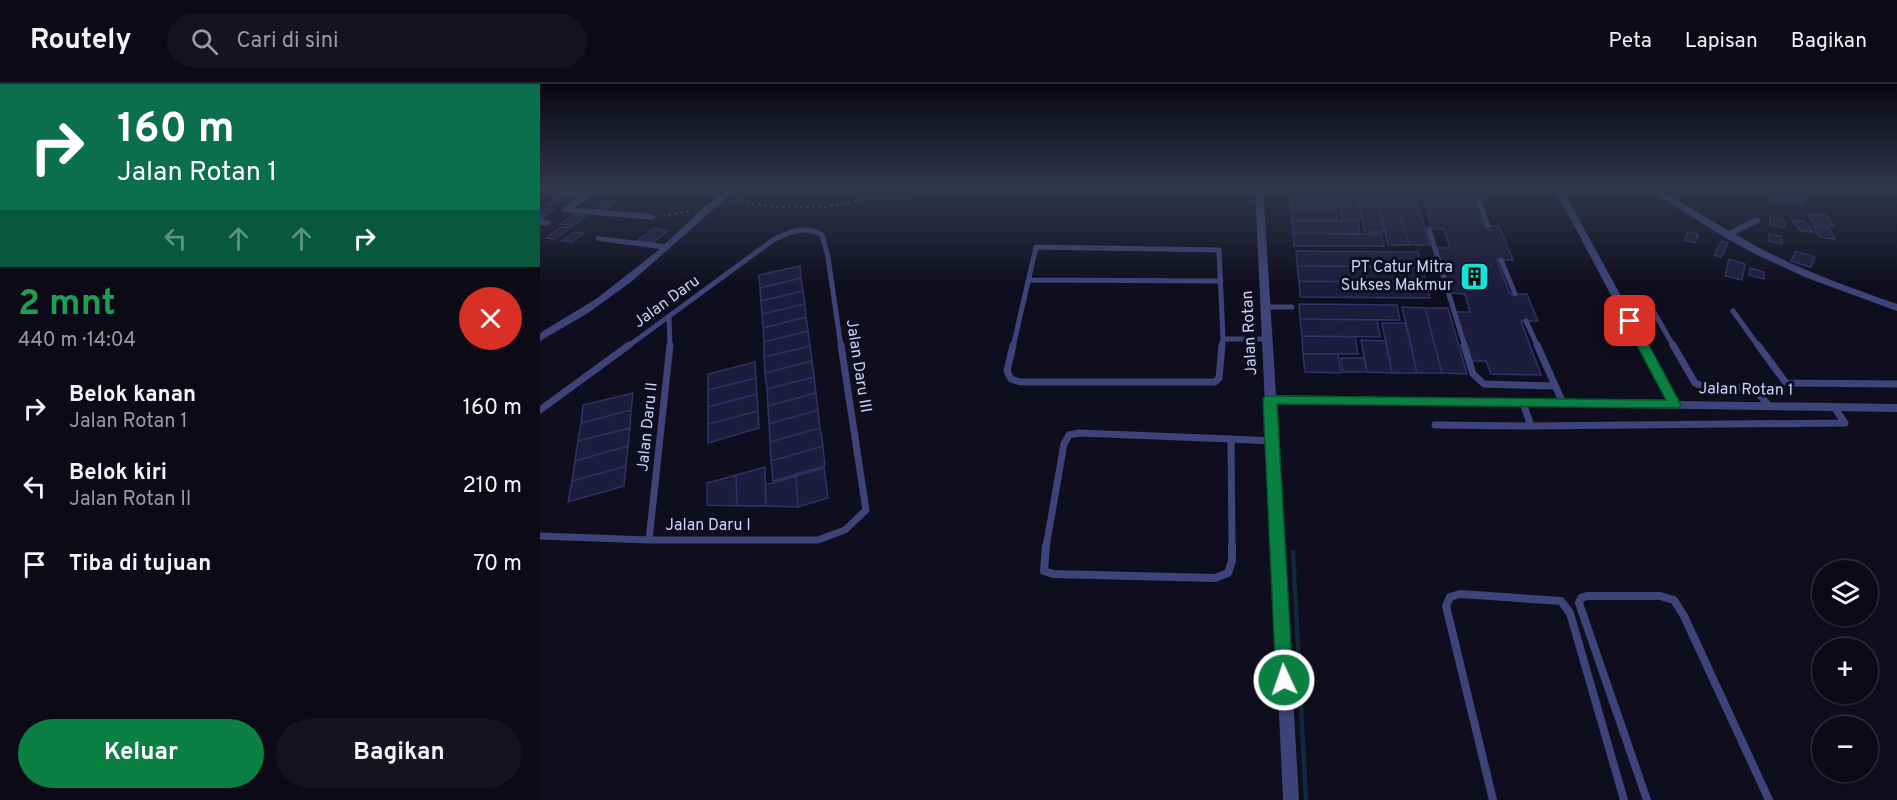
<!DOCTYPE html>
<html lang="id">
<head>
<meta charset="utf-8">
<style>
  body { margin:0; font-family:Overpass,sans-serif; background:#14131f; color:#f1f3f6; height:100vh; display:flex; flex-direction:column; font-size:22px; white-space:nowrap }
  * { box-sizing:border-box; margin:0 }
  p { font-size:20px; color:#9a9aa1 }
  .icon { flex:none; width:33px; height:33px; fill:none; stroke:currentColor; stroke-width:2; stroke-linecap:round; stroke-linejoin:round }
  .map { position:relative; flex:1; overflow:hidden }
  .panel { display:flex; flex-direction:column; background:#0b0a16; width:540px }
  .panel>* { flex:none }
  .banner { background:#0b6e4f; color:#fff; overflow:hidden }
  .controls { position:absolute; left:1272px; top:476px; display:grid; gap:12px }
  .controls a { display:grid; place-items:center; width:66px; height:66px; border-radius:50%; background:#0b0a16; box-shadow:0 2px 4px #0004,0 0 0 2px #2b2b35; font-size:30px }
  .pin { position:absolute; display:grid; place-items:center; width:51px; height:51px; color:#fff; margin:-26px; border-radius:12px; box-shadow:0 3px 9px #0006 }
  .me { position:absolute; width:66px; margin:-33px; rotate:357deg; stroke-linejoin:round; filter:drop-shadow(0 0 4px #0008) }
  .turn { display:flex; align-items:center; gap:21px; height:126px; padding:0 18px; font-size:27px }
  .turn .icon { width:78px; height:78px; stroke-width:2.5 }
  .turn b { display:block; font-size:42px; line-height:51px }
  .lanes { display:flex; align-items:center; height:57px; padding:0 18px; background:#0003; justify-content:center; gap:30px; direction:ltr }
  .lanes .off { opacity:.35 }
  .round { display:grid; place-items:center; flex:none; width:63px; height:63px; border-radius:32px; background:#14131f }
  .headline { display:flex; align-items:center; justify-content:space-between; height:102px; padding:0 18px }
  h1 { font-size:36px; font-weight:700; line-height:45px; color:#1e9e55 }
  .primary-button { display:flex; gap:12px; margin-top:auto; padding:12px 18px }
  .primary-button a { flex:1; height:69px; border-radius:36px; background:#0b8043; color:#fff; font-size:24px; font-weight:700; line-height:69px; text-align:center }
  .primary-button a+a { background:#14131f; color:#f1f3f6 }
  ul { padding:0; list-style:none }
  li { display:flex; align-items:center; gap:18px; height:78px; padding:0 18px }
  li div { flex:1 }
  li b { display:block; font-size:22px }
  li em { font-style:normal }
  header { display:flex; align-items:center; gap:36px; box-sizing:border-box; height:84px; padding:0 30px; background:#0b0a16; border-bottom:2px solid #2b2b35 }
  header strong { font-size:28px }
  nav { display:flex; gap:33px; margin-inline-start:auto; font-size:21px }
  .search { width:420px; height:54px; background:#14131f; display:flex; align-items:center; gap:15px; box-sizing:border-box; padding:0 21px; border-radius:33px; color:#9a9aa1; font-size:22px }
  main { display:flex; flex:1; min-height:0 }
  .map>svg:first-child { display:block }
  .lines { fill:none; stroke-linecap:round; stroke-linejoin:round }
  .stream { stroke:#11293f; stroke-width:4.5 }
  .building { fill:#1e1c3d; stroke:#333067; stroke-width:1.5 }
  .path { stroke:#39a68f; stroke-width:1.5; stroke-dasharray:2 4; stroke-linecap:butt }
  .service-far2 { stroke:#3e4479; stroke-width:5 }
  .service-far1 { stroke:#3e4479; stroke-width:7 }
  .service { stroke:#3e4479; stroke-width:8 }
  .minor { fill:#3e4479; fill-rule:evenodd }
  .route { fill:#0b8043; stroke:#07532c; stroke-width:1.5 }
  .labels { text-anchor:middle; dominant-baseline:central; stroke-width:6; stroke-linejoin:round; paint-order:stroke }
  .poi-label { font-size:16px; fill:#d0d1fa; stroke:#0f0e1e; text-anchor:end }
  .street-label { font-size:16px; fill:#d0d1fa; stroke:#0f0e1e }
</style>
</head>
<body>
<header>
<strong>Routely</strong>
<div class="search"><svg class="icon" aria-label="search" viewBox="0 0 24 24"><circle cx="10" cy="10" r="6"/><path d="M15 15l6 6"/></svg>Cari di sini</div>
<nav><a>Peta</a><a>Lapisan</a><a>Bagikan</a></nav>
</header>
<main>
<section class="panel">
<div class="banner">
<div class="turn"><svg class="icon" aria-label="right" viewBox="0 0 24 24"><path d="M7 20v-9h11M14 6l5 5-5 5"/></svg><div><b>160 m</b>Jalan Rotan 1</div></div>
<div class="lanes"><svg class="icon off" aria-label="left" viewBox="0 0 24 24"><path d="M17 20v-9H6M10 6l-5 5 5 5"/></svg><svg class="icon off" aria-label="ahead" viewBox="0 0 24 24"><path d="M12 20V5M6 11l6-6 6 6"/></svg><svg class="icon off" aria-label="ahead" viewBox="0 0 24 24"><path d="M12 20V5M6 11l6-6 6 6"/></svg><svg class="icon" aria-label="right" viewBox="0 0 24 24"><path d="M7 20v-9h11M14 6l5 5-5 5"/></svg></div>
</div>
<div class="headline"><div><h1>2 mnt</h1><p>440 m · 14:04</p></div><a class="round" style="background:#d93025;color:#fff"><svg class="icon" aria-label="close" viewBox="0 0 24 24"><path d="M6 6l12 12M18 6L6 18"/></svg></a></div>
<ul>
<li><svg class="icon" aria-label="right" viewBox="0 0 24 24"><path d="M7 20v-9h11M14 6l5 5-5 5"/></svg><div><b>Belok kanan</b><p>Jalan Rotan 1</p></div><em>160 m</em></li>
<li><svg class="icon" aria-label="left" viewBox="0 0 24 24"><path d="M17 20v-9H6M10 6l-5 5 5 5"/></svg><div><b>Belok kiri</b><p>Jalan Rotan II</p></div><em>210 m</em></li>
<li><svg class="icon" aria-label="arrive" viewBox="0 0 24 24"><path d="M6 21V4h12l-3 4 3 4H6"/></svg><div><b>Tiba di tujuan</b></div><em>70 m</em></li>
</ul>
<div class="primary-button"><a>Keluar</a><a>Bagikan</a></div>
</section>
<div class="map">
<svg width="1357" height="716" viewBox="0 0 1357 716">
  <rect width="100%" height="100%" fill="#0f0e1e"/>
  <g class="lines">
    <path class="stream" d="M753,468L766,716"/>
  </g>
  <path class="building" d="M62,104L72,105L60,113L50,112Z
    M1228,105L1241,107L1245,118L1231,116Z
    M1245,105L1256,107L1262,120L1250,118Z
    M21,110L29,111L13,122L6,121Z
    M882,112L932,113L944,142H959L973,176H957L970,210H987L998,237H981L1001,291L951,290L946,277H931L916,228H930L925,210L910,209L896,164H910L904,145H892Z
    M750,113H778L779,125H751Z
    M780,114H798L799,123H781Z
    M798,114H818L822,135H802Z
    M818,114H837L845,148H825Z
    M837,114H856L869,161H848Z
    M856,114H876L890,161H869Z
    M64,117H75L68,125L57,126Z
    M3,125H14L0,135V127Z
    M751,125H795L797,137H752Z
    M34,130L46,132L32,142L20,140Z
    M1268,130L1286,131L1293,142L1275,140Z
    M1230,133L1244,136L1245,144L1230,141Z
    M1252,136L1264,137L1273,148L1261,147Z
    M752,137H818L820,150L753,149Z
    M1274,142L1289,144L1295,155L1279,153Z
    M21,143L30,144L14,155L6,154Z
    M114,144L128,147L112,159L98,156Z
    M35,148L44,149L32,158L22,157Z
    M1148,148L1158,150L1155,159L1145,156Z
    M753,149L841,150L844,162H754Z
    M1229,150L1241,152L1242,160L1229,157Z
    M1182,157L1188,159L1181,173L1174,171Z
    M756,167L878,168L882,183L757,182Z
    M1256,167L1275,173L1271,183L1251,177Z
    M1189,175L1205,180L1202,196L1185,192Z
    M260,182L261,194L220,204L219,191Z
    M757,182L882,183L886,198L759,197Z
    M1210,184L1224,188V195L1209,191Z
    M261,194L263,207L221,217L220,204Z
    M759,197L886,198L890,214L760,213Z
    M263,207L265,220L222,230L221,217Z
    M265,220L266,233L223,244L222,230Z
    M759,220L857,221L860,236L760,235Z
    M862,223L885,224L902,289H877Z
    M885,224H908L927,290L902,289Z
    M266,233L268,247L224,258L223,244Z
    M760,235L837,236L840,253L762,252Z
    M842,239H866L877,289H852Z
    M268,247L270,262L224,273V258Z
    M762,252L815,253L818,270H763Z
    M821,256L846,257L852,289L827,288Z
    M270,262L272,277L225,289L224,273Z
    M763,270H798L801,289L765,288Z
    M801,274H824L827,288H803Z
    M272,277L274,293L227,305L225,289Z
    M215,278L216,294L168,306V290Z
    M274,293L276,309L228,322L227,305Z
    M216,294L217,310L168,323V306Z
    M93,309L91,326L41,339L43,321Z
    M276,309L278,326L229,340L228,322Z
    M217,310L218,327L168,340V323Z
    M91,326L90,344L38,357L41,339Z
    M278,326L280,344L230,358L229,340Z
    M218,327L219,344L168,359V340Z
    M90,344L88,362L35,377L38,357Z
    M280,344L283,362L231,377L230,358Z
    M88,362L86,382L32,397L35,377Z
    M283,362L285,382L233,397L231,377Z
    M86,382L84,402L28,418L32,397Z
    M225,383L226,422H197L196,391Z
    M284,384L288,414L258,423L256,392Z
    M196,391L197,422L167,421V399Z
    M256,392L258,423L226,422L225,401Z"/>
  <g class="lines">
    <path class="path" d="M195,116L231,123H285L339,113H368L382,108
      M123,132L150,127"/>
    <path class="service-far2" d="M939,117L948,142
      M889,145L925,263
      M961,176L975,210
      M489,196L681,197
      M725,223H752
      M1193,227L1219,263
      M1114,228L1134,263
      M129,233L130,263
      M986,237L998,263
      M683,255H727
      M87,263L233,156C249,148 265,141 282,151L288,173L301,263
      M473,263L496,163L679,166L683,255
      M682,263L683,255"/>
    <path class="service-far1" d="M473,261L467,287L471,295L480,298H675L679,294L682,261
      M924,261L933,290L944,300L1015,302
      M997,261L1023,319
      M1133,261L1155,299L1166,304H1214L1229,322
      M1218,261L1246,299L1357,300
      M983,319L991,342L1305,339L1294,323
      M0,326L89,261
      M895,341L991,342
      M691,355L732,357
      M691,355L692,463
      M0,452L109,456H278L305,446L326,426L301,261
      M109,456L130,261
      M506,463L524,360L529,351L539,349L691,355"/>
    <path class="service" d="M506,462L504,487L513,490L675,494L688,489L692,477V462
      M953,716L906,522L910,513L920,510L1021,517L1030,529L1084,716
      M1107,716L1039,519L1041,514L1047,512H1120L1134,516L1144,532L1229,716"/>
    <path class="minor" d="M0,103L45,109L54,103H64L35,124L112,130L116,133L112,136L23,128V124L39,113L0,108Z
      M189,103H199L91,198L48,229L0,257V249L56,215L120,165L59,157L56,156V152L125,160L161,126Z
      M386,103H400L396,106H387Z
      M715,103H723L736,311L1127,317L1019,113L1006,103H1016L1026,111L1138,317L1357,320V328L736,319L759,716H743Z
      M1105,103H1115L1189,147L1214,134H1220V138L1195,150C1246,181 1301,200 1357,220V227L1267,194L1215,170L1184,153Z
      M1323,103H1340L1357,106V112Z
      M0,135L10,137L11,139L7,142L0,141Z"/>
  </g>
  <linearGradient id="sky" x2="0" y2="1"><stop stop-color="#080810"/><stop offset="0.51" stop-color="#31364c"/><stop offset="1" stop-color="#31364c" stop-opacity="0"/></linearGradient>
  <rect width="1357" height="203" fill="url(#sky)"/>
  <path class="route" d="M1090,233L1096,237L1141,321L1139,324L737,320L753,596L750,602L744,605L738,602L736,596L723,315L725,312L1126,316L1084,237Z"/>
  <defs>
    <symbol id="building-square" viewBox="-11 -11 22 22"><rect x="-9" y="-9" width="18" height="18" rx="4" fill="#16e1d7" stroke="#0f0e1e"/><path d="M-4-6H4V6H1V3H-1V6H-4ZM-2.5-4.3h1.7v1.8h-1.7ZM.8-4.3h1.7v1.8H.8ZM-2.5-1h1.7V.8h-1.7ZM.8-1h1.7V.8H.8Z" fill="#111"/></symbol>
  </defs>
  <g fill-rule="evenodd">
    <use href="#building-square" x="918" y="176" width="33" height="33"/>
  </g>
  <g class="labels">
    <g class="poi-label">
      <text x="913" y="184">PT Catur Mitra<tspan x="913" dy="18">Sukses Makmur</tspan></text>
    </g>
    <g class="street-label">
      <text transform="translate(127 218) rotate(-36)">Jalan Daru</text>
      <text transform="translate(710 249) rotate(-93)">Jalan Rotan</text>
      <text transform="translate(318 282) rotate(81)">Jalan Daru III</text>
      <text transform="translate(1206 306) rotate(1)">Jalan Rotan 1</text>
      <text transform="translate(108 343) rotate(-84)">Jalan Daru II</text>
      <text x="168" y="442">Jalan Daru I</text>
    </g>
  </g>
</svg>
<div class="controls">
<a><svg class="icon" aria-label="layers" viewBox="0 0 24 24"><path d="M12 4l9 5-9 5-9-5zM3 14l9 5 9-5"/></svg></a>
<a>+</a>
<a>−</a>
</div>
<div class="pin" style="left:1090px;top:237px;background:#d93025"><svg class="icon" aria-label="arrive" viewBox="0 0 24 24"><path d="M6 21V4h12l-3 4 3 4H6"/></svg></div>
<svg class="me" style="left:744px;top:596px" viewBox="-20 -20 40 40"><circle r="17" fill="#0b8043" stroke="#fff" stroke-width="3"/><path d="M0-11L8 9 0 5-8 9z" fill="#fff"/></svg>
</div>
</main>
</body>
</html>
